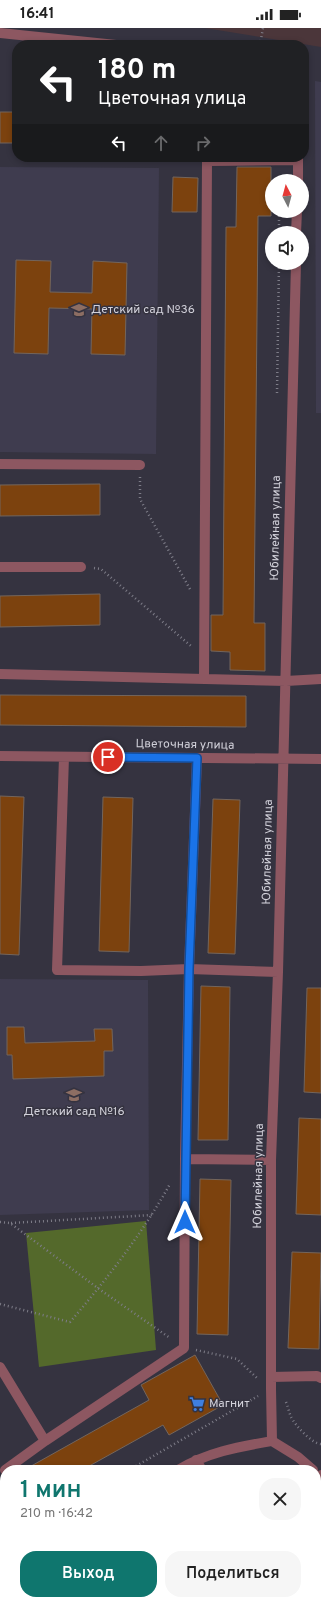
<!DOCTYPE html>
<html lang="ru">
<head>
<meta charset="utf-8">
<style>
  body { margin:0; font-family:Overpass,sans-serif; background:#f6f6f6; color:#222; height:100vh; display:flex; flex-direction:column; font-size:15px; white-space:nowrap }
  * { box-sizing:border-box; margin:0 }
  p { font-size:13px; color:#767676 }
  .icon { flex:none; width:22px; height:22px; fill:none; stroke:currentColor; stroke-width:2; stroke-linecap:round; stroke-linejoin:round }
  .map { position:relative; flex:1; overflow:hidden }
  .side { position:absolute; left:0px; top:1437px; width:321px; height:140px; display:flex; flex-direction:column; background:#fff; border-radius:16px 16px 0 0; box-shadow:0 2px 6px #0003 }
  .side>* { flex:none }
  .hud { position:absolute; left:12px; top:12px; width:297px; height:122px; border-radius:16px; box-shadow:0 2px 6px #0003; background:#202124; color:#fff; overflow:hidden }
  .needle { width:26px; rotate:354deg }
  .tools { position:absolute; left:265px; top:146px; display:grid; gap:8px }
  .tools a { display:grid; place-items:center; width:44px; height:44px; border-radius:50%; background:#fff; box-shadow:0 2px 6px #0003; font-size:20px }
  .pin { position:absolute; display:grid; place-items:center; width:34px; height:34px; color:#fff; margin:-17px; border:2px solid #fff; border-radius:50%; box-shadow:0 1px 4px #0007 }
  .me { position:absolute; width:44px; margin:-22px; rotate:0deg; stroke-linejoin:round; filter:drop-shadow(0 0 3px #0008) }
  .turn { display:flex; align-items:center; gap:14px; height:84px; padding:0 20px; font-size:18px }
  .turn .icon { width:52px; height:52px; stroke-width:2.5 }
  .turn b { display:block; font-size:28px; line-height:34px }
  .lanes { display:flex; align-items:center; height:38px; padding:0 20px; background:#0003; justify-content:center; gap:20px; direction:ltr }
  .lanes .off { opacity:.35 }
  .round { display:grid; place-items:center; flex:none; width:42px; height:42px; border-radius:16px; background:#f6f6f6 }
  .head { display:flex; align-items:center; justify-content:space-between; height:68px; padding:0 20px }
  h1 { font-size:24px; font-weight:600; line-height:30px; color:#0f766e }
  .primary-button { display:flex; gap:8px; margin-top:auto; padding:8px 20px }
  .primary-button a { flex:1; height:46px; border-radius:16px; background:#0f766e; color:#fff; font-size:16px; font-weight:600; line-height:46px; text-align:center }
  .primary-button a+a { background:#f6f6f6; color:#222 }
  .status { display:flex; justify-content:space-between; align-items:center; height:28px; padding:0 20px; background:#fff; direction:ltr }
  .status svg { height:11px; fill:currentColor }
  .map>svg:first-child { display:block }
  .built { fill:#3f3c4f }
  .industrial { fill:#4b363a }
  .green { fill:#54692b }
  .building { fill:#7c420e; stroke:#73655c }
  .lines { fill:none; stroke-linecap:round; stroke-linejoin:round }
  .path { stroke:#7e7d88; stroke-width:2.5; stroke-dasharray:1 3; stroke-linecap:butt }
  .minor { stroke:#8d5761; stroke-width:10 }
  .route-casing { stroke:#114b97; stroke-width:10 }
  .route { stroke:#1a73e8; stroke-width:7 }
  .labels { text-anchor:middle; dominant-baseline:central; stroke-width:3; stroke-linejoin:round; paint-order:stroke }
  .poi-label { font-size:12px; fill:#d2d1da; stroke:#353340; text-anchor:start }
  .street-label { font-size:12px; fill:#d2d1da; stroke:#353340 }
</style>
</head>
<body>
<div class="status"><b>16:41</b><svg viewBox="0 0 49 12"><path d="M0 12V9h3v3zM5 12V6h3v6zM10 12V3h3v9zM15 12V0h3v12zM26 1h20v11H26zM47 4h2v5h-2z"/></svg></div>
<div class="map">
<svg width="321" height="1577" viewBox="0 0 321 1577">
  <rect width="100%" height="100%" fill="#353340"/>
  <path class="built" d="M315,53L321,54V385H316Z
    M0,139L159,140L156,426L0,424Z
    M0,951L148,952L149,1182L0,1187Z"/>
  <path class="industrial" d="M205,0H321V19Z"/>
  <path class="green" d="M146,1193L156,1322L39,1339L26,1205Z"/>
  <path class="building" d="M0,84H17V115H0Z
    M237,139H271V188H258L254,595H265V643L230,642V624L211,623V587H223L226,199H236Z
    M173,149L198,150L197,184H172Z
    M16,232L51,233L50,264L92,265L93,233L127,235L125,327L91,326L92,281L49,280L48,326L14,325Z
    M100,456V487L0,488V457Z
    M100,566V597L0,599V568Z
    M0,667L246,668V699L0,697Z
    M0,768L24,769L19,927L0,926Z
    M103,769L133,770L129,924L99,923Z
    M213,771L240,772L235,926L208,925Z
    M201,958L230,959L228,1112H198Z
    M307,960H321V1065L304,1064Z
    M7,999H24L25,1015L95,1013L94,1001H112L113,1023H104V1048L13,1051L12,1027H7Z
    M299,1090L321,1091V1187L296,1186Z
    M200,1151L231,1152L228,1307L197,1306Z
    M292,1224L321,1225L319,1321L288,1320Z
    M195,1327L223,1377L169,1407L163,1397L82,1442H24L149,1372L141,1357Z"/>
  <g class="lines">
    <path class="path" d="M260,17L263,0
      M280,153V146
      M279,205V183
      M277,365L279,235
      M140,449V471L191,563
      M94,540L101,541L191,618
      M0,1194L10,1195L99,1261L170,1310
      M11,1195L153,1187
      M0,1276L70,1294C107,1251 142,1206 170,1156
      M196,1322L237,1331L257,1350
      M286,1374C288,1379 289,1384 291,1389C295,1397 312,1416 321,1416
      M129,1442L258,1368
      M0,1516L5,1513
      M159,1577L165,1572"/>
    <path class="minor" d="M0,5L116,17
      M298,153V129
      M296,205L297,183
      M0,436L140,437
      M0,539H81
      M0,646L286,653L321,651
      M204,651L207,133L298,132
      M0,728L321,731
      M64,729L57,942L141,943L189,941L278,944
      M185,1131L271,1132
      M0,1339L45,1413
      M271,1349L317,1348L321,1350
      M272,1413L271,1361V1132L278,944L296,235
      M196,1432L202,1442
      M5,1442L45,1413L184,1320L185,1131L189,941L197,730
      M178,1442C208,1424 238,1419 272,1413L298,1429L313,1442
      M316,1459L321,1447
      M0,1546L5,1543"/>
  </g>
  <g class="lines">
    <defs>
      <path id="route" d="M108,729L197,730L189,941L185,1194"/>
    </defs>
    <use href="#route" class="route-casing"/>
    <use href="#route" class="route"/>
  </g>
  <defs>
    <symbol id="school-bare" viewBox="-9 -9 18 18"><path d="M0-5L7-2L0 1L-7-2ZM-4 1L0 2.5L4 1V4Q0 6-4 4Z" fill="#8d6e63" stroke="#353340" stroke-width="2.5" paint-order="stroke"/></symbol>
    <symbol id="supermarket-bare" viewBox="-9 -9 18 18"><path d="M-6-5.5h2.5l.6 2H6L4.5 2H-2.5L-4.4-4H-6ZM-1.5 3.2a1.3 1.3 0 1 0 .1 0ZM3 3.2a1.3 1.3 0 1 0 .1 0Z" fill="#3f7fe0" stroke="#353340" stroke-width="2.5" paint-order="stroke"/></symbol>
  </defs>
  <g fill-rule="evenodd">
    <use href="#school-bare" x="68" y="271" width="22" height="22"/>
    <use href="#school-bare" x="63" y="1056" width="22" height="22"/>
    <use href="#supermarket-bare" x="186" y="1365" width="22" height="22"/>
  </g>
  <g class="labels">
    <g class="poi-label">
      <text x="91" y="282">Детский сад №36</text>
      <text x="74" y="1084" text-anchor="middle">Детский сад №16</text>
      <text x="209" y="1376">Магнит</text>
    </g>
    <g class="street-label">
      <text transform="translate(276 500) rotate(-89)">Юбилейная улица</text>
      <text transform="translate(185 717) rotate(1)">Цветочная улица</text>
      <text transform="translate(268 824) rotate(-89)">Юбилейная улица</text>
      <text transform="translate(259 1148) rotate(-89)">Юбилейная улица</text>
    </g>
  </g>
</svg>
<div class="tools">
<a><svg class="needle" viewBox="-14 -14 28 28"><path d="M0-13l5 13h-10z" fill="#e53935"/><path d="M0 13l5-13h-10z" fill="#767676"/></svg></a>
<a><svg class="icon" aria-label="sound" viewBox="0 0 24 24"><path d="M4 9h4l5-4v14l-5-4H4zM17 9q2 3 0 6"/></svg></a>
</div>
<div class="pin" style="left:108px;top:729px;background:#d93025"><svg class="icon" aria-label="arrive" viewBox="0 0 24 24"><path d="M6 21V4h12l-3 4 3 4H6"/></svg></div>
<svg class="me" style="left:185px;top:1194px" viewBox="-20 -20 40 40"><path d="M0-17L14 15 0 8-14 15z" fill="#1a73e8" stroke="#fff" stroke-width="4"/></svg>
<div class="hud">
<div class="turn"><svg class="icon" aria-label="left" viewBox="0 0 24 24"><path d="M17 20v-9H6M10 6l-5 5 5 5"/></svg><div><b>180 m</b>Цветочная улица</div></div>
<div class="lanes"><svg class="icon" aria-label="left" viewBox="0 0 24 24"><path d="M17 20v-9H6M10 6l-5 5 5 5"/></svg><svg class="icon off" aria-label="ahead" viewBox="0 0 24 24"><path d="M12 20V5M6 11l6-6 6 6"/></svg><svg class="icon off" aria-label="right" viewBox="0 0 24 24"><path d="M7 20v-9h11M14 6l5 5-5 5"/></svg></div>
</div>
<section class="side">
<div class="head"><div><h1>1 мин</h1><p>210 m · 16:42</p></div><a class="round"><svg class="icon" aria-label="close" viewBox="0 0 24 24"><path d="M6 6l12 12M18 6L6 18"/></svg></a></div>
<div class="primary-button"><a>Выход</a><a>Поделиться</a></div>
</section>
</div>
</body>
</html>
